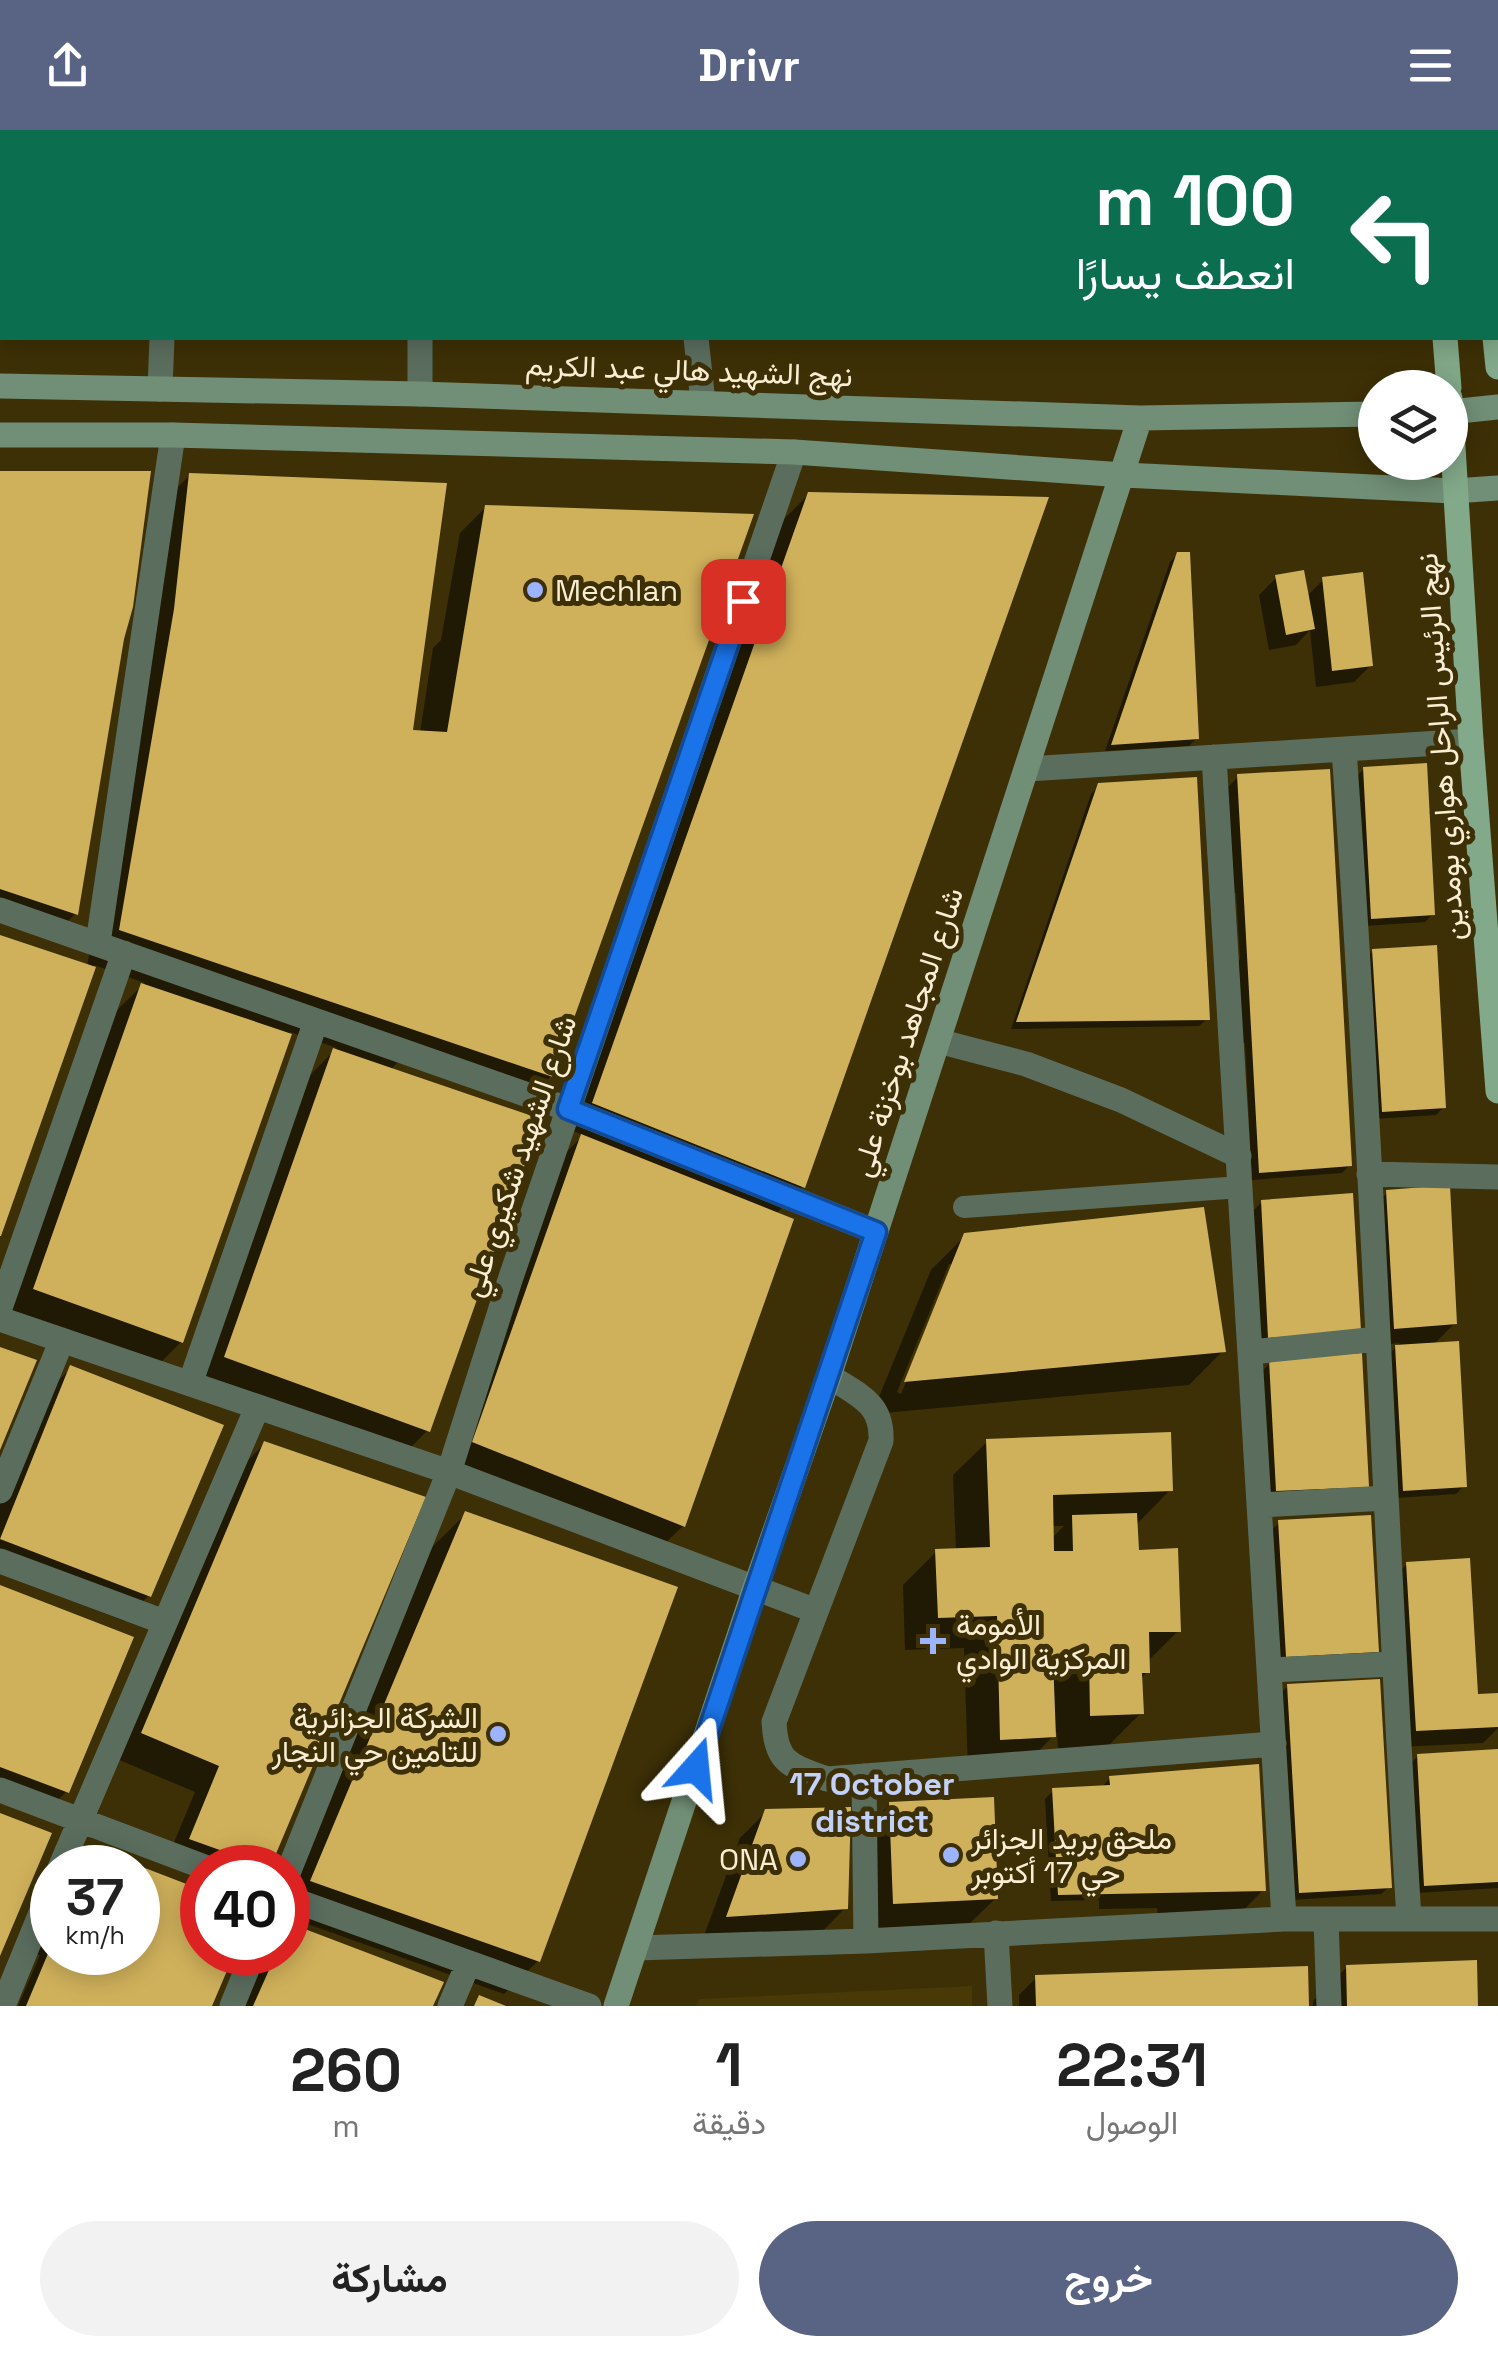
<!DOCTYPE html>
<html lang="ar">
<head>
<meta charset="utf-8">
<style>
  body { margin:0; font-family:"Space Grotesk",Vazirmatn,sans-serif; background:#f2f2f2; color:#222; direction:rtl; height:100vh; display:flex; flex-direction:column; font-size:38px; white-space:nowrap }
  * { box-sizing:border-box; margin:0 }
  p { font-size:32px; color:#767676 }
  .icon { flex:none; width:55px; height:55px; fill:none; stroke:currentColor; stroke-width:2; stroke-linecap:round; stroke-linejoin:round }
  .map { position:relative; height:1876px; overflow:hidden; direction:ltr }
  .sheet { display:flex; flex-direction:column; background:#fff; flex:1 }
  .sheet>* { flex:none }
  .guide { position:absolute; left:0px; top:0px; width:1500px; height:210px; box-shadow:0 5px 25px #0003; direction:rtl; background:#0b6e4f; color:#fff; overflow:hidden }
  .buttons { position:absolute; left:1358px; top:240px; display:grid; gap:20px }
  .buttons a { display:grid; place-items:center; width:110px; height:110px; border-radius:50%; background:#fff; box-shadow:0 5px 25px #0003; font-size:50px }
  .speed { position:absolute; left:30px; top:1715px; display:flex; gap:20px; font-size:50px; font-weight:700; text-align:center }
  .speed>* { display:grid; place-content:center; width:130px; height:130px; border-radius:50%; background:#fff; box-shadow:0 5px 25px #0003; line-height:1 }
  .speed small { font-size:25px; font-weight:400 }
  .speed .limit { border:15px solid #d22; background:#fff; color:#111 }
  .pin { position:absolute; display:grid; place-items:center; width:85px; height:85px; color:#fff; margin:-42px; border-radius:20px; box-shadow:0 5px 15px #0006 }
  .me { position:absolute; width:110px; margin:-55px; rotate:18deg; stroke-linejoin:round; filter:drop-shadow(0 0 8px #0008) }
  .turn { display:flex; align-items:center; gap:35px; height:210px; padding:0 40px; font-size:45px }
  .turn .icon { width:130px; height:130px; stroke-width:2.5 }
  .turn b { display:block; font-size:70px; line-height:85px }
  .eta { display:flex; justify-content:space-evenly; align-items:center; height:170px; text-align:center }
  .eta b { font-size:60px; font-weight:700; line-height:70px }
  .cta { display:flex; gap:20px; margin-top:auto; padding:20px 40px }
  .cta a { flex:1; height:115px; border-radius:60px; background:#596485; color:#fff; font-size:40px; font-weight:700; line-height:115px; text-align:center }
  .cta a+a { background:#f2f2f2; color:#222 }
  header { display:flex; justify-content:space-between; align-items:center; height:130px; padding:0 40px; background:#596485; color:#fff; font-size:45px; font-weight:700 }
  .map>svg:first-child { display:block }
  .built { fill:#493907 }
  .shadow { fill:#0007; fill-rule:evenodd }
  .building { fill:#d0b15b }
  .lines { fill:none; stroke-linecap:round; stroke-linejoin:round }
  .lane { stroke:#5b6e5e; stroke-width:22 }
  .street { stroke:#5b6e5e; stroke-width:25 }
  .secondary { stroke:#718f76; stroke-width:25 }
  .primary { stroke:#82a989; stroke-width:25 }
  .route-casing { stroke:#114b97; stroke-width:25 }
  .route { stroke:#1a73e8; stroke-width:18 }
  .poi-dot { fill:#9cb4fd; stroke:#3d3006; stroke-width:4 }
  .labels { text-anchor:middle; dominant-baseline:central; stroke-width:10; stroke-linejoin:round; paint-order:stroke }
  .street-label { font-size:30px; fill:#f9eed3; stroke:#3d3006 }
  .poi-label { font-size:30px; fill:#f9eed3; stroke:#3d3006; text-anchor:start }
  .neighbourhood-label { font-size:32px; font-weight:bold; fill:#c2d1fa; stroke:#3d3006 }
</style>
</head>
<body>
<header><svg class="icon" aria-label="menu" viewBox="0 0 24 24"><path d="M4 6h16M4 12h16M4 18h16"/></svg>Drivr<svg class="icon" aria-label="share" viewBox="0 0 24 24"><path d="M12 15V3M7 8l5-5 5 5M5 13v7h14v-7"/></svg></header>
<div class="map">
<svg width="1498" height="1876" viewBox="0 0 1498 1876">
  <rect width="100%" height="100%" fill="#3d3006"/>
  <path class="built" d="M972,1856V1876H696L699,1869Z"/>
  <path class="shadow" d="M0,0H139L2,2V179Z
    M193,0H391V2H193Z
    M444,0H648V2H442Z
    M1177,0L1210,2H1132Z
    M0,343L122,508L75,784L58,801L0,781Z
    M190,345L410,602L420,603L433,518L441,510L460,403L486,377L551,946L526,972L416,914L390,940L428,1300L402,1326L200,1253L308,947L337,918L290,902L181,1212L156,1237L9,1184L116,881L145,853L94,835L0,1100V807L87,837L164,371Z
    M809,364L1046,370L802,1057L775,1085L683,1396L657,1421L448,1337L556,1032L584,1005L568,999L783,390Z
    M1178,424L1197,608L1189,616L1105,621L1170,432Z
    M1276,448L1307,466L1323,450L1371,535L1354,552L1316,557L1310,500L1296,515L1269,520L1259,465Z
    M1364,639L1433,784L1425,792L1364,796L1356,647Z
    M1238,647L1350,1035L1342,1043L1252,1050L1245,913L1226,914L1222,846L1240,829L1236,763H1226L1221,664Z
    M1099,656L1207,889L1199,896L1011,899L1091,664Z
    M1373,821L1444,977L1436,985L1374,989L1356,838Z
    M1387,1063L1455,1193L1433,1215L1464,1356L1456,1364L1396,1368L1388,1225L1400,1213L1378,1215L1370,1080Z
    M1262,1072L1359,1200L1252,1224L1254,1080Z
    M965,1106L1223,1221L1189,1255L872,1284L931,1140ZM949,1134H955L901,1264L897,1262Z
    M1271,1232L1367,1356L1270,1368L1263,1240Z
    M71,1238L149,1465L124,1491L0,1443V1374L45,1264Z
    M987,1312L1170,1360L1137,1394L1136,1422L1178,1501L1147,1532V1542L1140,1550L1141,1583L1107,1617L1058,1618L1057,1602L1020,1640L968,1642L964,1518L905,1520L903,1455L936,1422L956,1421L953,1345ZM1051,1396H1064L1051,1409Z
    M264,1314L422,1368L267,1738L165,1734L195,1662L117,1629L239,1340Z
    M466,1384L538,1831L504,1864L288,1787V1763L432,1417Z
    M1279,1393L1376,1521L1368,1529L1279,1533L1262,1410Z
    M1407,1434L1476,1567L1498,1565V1598L1483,1613L1399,1617L1390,1451Z
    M0,1458L67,1661L41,1687L0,1671Z
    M1288,1556L1389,1757L1381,1764L1292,1770L1271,1573Z
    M1498,1621V1758L1417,1763L1401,1643L1418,1626Z
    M1110,1648L1263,1760L1238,1786L1158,1787L1157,1778L1099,1779V1770L1051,1771L1045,1669L1053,1661L1101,1658Z
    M890,1674L996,1768L970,1793L868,1799L864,1700Z
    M766,1682L845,1778L820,1804L702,1811L740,1708Z
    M93,1721L136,1738H77Z
    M138,1738L202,1763V1822L209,1876H18L40,1825L35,1824L52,1783V1822H138Z
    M290,1796L430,1876H241L264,1822H288Z
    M1347,1837L1476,1876H1313V1871Z
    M1036,1848L1307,1876H1019V1865Z"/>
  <path class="building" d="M0,341H151L133,477L124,509L78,785L0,759Z
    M189,343L447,353L413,600L447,602L485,375L754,384L553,947L119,800L174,479Z
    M808,362L1049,367L805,1058L592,973Z
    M1177,422H1190L1199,609L1111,615Z
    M1304,440L1315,499L1286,505L1275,445Z
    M1363,442L1373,536L1332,541L1322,447Z
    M1427,633L1435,785L1371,789L1363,637Z
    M1330,639L1352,1036L1259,1043L1237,644Z
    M1197,647L1210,890L1016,892L1098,653Z
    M0,805L96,837L1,1106H0Z
    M1437,815L1446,978L1382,982L1372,819Z
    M141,853L292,904L183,1213L33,1159Z
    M333,918L541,989L430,1302L224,1227Z
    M581,1004L794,1089L685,1397L472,1312Z
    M1450,1055L1457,1194L1394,1199L1386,1060Z
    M1353,1063L1361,1201L1268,1208L1261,1070Z
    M1204,1077L1226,1222L904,1252L964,1103Z
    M1459,1211L1467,1357L1403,1361L1395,1215Z
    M0,1217L37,1230L0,1320Z
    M1362,1223L1369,1357L1276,1361L1269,1230Z
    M70,1235L224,1295L151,1467L0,1409Z
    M1171,1302L1173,1361L1053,1365L1054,1421H1073L1072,1385L1137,1383L1139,1420L1178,1418L1181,1502H1149L1150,1543H1142L1144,1584L1090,1586L1089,1527L1053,1528L1056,1607L1000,1610L997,1486L938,1488L935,1419L990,1417L986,1309Z
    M264,1311L426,1367L270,1738L189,1709L219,1636L141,1603Z
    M465,1381L678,1457L540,1832L310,1751Z
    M1371,1385L1379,1522L1286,1527L1278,1390Z
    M1470,1428L1478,1564L1498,1563V1597L1416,1601L1406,1432Z
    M0,1455L134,1507L69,1663L0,1637Z
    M1380,1549L1392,1758L1299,1763L1287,1554Z
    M1498,1619V1752L1424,1756L1417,1624Z
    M1259,1634L1266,1761L1058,1765L1052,1658L1110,1655L1109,1646Z
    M994,1667L998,1769L893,1774L889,1672Z
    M851,1677L848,1779L726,1787L765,1679Z
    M0,1683L52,1703L0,1826Z
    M93,1718L202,1760V1822H235L212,1876H26L52,1814V1822H138V1738H85Z
    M289,1793L444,1852L433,1876H253L277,1822H288Z
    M1477,1830L1478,1876H1347L1346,1835Z
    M1308,1836L1309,1876H1036L1035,1845Z
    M479,1865L506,1876H474Z"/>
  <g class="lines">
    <path class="lane" d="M964,1077L1241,1057"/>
    <path class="street" d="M419,0V2
      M674,0V2
      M170,2V0
      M420,208V264
      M696,208L703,272
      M160,259L162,208
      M1344,620C1372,1009 1385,1399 1409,1789
      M1214,627L1284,1789
      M1028,639L1471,611
      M0,780L568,979L876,1102
      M98,813L173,305
      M938,911L1026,934L1121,970L1239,1026
      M1369,1044L1498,1047
      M0,1178L124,823
      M0,1189L449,1342L816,1481
      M1251,1222L1378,1209
      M829,1246C858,1265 883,1273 881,1311L774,1592C776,1634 791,1636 827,1649L1274,1614
      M190,1254L316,891
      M0,1361L62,1210
      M1261,1375L1386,1368
      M0,1431L164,1492
      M1271,1540L1392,1534
      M864,1646L866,1811
      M0,1660L207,1738
      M60,1738L257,1278
      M288,1743L449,1342L510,1150L794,322
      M288,1768L589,1876
      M1326,1789L1329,1876
      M996,1803L1000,1876
      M636,1818L866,1811L1284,1789H1498
      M3,1876L52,1756
      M232,1876L254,1822
      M450,1876L468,1834"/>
    <path class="secondary" d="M0,256L420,264L1140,288L1375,284
      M1450,282L1498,277
      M0,305H173L794,322L1124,345L1454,361L1498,358
      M616,1876L755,1458L829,1246L1140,288"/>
    <path class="primary" d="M1427,0L1428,2
      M1479,0V2
      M1445,208L1449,258
      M1495,208L1498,237
      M1450,268L1471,611L1498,961"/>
  </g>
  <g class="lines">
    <defs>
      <path id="route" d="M696,1638L876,1102L568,979L743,471"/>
    </defs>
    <use href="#route" class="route-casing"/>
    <use href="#route" class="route"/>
  </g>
  <g class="poi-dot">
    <circle cx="535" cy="460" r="10"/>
    <path d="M928 1496h10v10h10v10h-10v10h-10v-10h-10v-10h10z"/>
    <circle cx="498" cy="1604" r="10"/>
    <circle cx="951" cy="1725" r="10"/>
    <circle cx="798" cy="1729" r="10"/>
  </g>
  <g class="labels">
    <g class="street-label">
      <text transform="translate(689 240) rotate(2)">نهج الشهيد هالي عبد الكريم</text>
      <text transform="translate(1440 617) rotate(-94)">نهج الرئيس الراحل هواري بومدين</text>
      <text transform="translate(907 902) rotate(-72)">شارع المجاهد بوخزنة علي</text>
      <text transform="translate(519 1026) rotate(-71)">شارع الشهيد شكيري علي</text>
    </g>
    <g class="poi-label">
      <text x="555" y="460">Mechlan</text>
      <text x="956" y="1494">الأمومة<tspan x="956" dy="34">المركزية الوادي</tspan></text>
      <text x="478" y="1587" text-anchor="end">الشركة الجزائرية<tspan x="478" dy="34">للتامين حي النجار</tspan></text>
      <text x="971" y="1708">ملحق بريد الجزائر<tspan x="971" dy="34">حي 17 أكتوبر</tspan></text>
      <text x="778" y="1729" text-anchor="end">ONA</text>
    </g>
    <g class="neighbourhood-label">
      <text x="872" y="1654">17 October<tspan x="872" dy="37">district</tspan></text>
    </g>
  </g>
</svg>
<div class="buttons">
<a><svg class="icon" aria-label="layers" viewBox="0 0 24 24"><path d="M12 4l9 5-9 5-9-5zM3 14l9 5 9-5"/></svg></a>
</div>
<div class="speed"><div>37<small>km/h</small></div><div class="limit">40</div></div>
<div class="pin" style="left:743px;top:471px;background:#d93025"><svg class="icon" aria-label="arrive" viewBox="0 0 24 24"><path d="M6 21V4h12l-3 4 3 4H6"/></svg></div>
<svg class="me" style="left:696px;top:1638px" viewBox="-20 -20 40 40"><path d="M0-17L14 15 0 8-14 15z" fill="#1a73e8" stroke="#fff" stroke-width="4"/></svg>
<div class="guide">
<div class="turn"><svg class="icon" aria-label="left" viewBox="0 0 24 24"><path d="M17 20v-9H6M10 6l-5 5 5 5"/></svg><div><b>100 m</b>انعطف يسارًا</div></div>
</div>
</div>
<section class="sheet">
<div class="eta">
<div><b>22:31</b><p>الوصول</p></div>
<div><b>1</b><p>دقيقة</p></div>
<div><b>260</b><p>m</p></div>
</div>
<div class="cta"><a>خروج</a><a>مشاركة</a></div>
</section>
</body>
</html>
